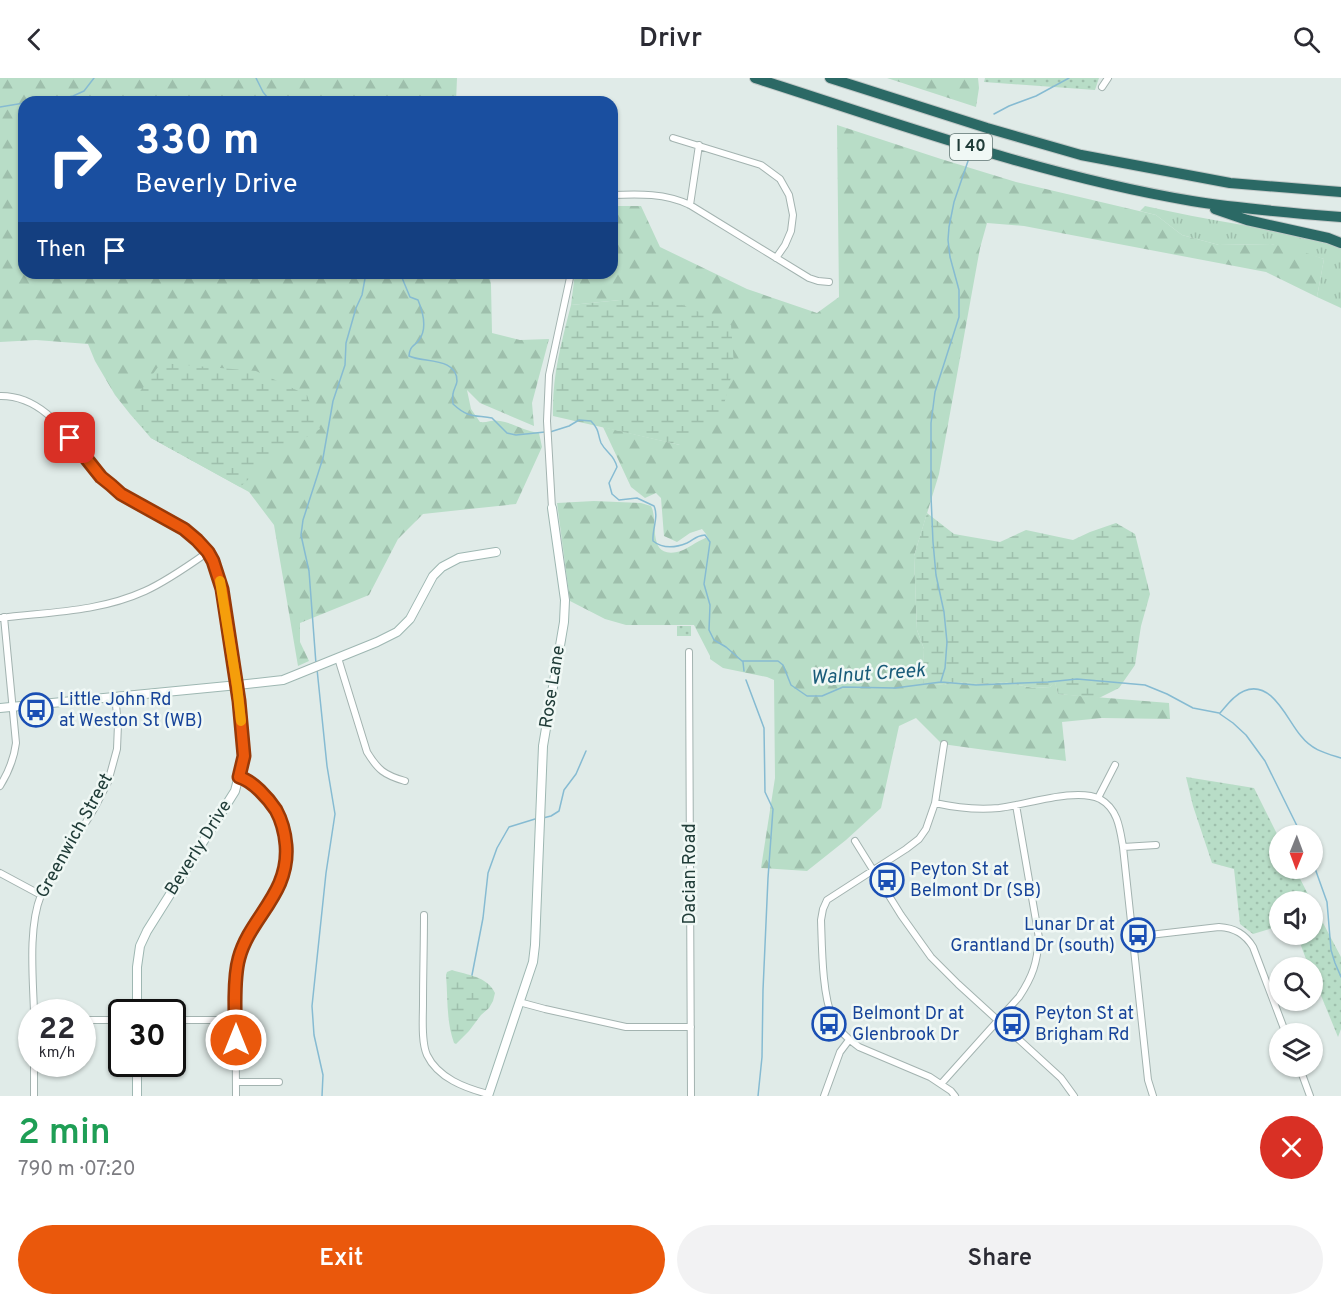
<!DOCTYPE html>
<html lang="en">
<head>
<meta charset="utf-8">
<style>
  body { margin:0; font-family:Overpass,sans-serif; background:#f2f2f3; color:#2b2b33; height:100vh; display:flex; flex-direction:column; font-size:22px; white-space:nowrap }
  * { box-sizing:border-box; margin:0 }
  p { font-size:20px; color:#7c7c81 }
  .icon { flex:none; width:33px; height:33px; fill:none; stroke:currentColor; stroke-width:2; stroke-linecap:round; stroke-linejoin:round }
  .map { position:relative; height:1018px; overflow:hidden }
  .details { display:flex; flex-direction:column; background:#fff; flex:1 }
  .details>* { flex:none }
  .banner { position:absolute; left:18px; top:18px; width:600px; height:183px; border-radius:18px; box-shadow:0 2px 4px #0004; background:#1a4fa0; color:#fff; overflow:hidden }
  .needle { width:39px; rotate:181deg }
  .controls { position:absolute; left:1269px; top:747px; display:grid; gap:12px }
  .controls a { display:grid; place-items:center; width:54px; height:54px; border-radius:50%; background:#fff; box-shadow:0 2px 4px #0004; font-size:30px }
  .speed { position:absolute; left:18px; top:921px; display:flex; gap:12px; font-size:30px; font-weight:700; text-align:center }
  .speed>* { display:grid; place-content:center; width:78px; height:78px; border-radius:50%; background:#fff; box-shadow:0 2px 4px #0004; line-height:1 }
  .speed small { font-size:15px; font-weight:400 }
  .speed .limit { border:3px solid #111; border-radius:9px; background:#fff; color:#111 }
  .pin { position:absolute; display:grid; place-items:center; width:51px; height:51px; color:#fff; margin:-26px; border-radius:12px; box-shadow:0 3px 9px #0006 }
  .me { position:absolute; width:66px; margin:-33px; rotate:0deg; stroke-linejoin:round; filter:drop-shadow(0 0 4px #0008) }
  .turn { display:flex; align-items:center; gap:21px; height:126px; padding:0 18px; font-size:27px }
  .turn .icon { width:78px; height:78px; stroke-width:2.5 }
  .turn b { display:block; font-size:42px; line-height:51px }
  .then { display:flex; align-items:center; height:57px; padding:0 18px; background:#0003; gap:12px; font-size:22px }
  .round { display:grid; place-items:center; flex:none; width:63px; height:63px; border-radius:32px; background:#f2f2f3 }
  .overview { display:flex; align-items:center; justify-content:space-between; height:102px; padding:0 18px }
  h1 { font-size:36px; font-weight:600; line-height:45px; color:#1e9e55 }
  .cta { display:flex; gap:12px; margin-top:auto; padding:12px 18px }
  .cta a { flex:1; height:69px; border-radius:36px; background:#ea580c; color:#fff; font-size:24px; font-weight:600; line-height:69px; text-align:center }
  .cta a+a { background:#f2f2f3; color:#2b2b33 }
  header { display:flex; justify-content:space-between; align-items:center; height:78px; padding:0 18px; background:#fff; font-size:27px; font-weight:600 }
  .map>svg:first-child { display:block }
  .grass { fill:url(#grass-tufts) }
  .forest { fill:url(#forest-firs) }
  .wetland { fill:url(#wetland-marsh) }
  .park { fill:url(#park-dots) }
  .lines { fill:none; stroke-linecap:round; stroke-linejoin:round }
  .stream { stroke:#86bbd2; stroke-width:1.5 }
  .street-casing { stroke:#a3b3b0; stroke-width:8 }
  .secondary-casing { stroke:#9eb7b2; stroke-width:10 }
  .highway-casing { stroke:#c1c8c7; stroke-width:12 }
  .street { stroke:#fff; stroke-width:6 }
  .secondary { stroke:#fff; stroke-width:8 }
  .highway { stroke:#2b6965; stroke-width:10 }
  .route-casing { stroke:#983908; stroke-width:15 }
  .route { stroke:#ea580c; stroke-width:10 }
  .slow { stroke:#f59e0b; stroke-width:10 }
  .labels { text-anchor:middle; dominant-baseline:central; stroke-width:5; stroke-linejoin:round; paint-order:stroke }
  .shield { fill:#f0f8f5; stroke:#5e7471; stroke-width:1.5 }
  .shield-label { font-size:16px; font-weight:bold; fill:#203c38 }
  .street-label { font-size:18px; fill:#203c38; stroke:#f0f8f5 }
  .transit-label { font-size:18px; fill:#164399; stroke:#f0f8f5; text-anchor:start }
  .water-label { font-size:20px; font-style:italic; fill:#195b79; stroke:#f0f8f5 }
</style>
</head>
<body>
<header><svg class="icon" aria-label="back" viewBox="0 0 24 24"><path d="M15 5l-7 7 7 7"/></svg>Drivr<svg class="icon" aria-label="search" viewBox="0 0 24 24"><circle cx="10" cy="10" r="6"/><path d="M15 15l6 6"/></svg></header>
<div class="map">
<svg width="1341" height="1018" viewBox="0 0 1341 1018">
  <defs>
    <pattern id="grass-tufts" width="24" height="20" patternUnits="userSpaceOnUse" patternTransform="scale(1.5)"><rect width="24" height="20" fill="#b8ddc7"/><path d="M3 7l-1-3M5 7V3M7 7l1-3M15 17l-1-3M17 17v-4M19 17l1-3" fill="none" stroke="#9ebfac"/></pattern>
    <pattern id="forest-firs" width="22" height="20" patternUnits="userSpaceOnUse" patternTransform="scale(1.5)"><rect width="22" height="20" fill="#b8ddc7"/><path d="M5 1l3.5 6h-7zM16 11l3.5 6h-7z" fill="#9ebfac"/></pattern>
    <pattern id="wetland-marsh" width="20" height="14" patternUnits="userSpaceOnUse" patternTransform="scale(1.5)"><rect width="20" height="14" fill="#b8ddc7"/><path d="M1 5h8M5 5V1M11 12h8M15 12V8" fill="none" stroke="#9ebfac"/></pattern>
    <pattern id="park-dots" width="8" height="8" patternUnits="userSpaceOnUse" patternTransform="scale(1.5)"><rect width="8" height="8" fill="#b8ddc7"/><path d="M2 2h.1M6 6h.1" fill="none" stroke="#9ebfac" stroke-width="1.8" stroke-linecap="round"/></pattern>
  </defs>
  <rect width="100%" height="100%" fill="#e0ebe8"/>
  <path class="grass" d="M1145,128C1176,135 1206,141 1237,146C1272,152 1307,157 1341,169V230L1317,219L1324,181L1271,166L1219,167L1182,157L1156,137L1140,133Z"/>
  <path class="forest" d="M0,0H457L456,24H24V195H489L491,207L492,255L520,262L549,261L532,325L534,348L480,325L467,312L471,331L480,344C488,345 492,341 500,343C513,345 525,353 539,355L542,369L516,426L423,436L398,461L369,517L300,545V564L309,583L298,588L274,447L249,414L151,360L130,336L115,317L95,283L88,266L36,262L0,264Z
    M887,0H978L979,10L976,29Z
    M837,47L941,81L1016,104L1156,137L1182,157L1219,167L1271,166L1292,170L1324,181L1317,219L1266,194L1024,148L987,145L980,170L939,396L914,478L917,552L924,571L923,605L944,607L956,604L990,606L1004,604L1034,610L1050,609L1055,604L1058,616L1169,625L1170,641L1102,640L1062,644L1066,683L942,666L916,640L899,648L881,730L846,762L807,793L761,790L775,700L774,602L767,599L723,590L710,581V578L694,547H626L605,541L570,523L557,425L594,423L641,425L651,428C659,442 646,480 677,474C687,472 696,463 706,460L709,463L706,456L702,451L690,455L677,464L664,458L661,420L656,415L645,420L631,409L603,349L680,367L620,222L571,227L575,195H612V128H641L660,169L747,211L817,235L839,219Z"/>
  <path class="wetland" d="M620,222L677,225L731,247L734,287L720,342L680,367L553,338C552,298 561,266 571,227Z
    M161,285L256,293L307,317L320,351L273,379L240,409L151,360L133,338L138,316Z
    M927,435L954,456L1000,464L1026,452L1073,462L1090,454L1116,445L1135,456L1150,516L1141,548L1135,587L1119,610L1099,620L1058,616L1055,605L1050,609L1034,610L1004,604L990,606L956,604L944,607L923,605L924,571L917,552L914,478Z
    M452,892C467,897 487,898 495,915L493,923L489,930L481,937L469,953L456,966L454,965C446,943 448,919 446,897L447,894Z"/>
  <path class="park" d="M985,0H1099L1095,12L984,4Z
    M677,548H691V558H677Z
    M1186,699L1254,710L1279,760L1280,790L1295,791L1312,824H1280L1279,848L1253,856L1240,846L1234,791L1212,785L1193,728Z
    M1312,824L1341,879V951L1338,959L1313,898L1312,890L1309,889L1297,857L1312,856Z"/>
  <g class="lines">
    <path class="stream" d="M256,0L263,14L271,24
      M29,24L43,21L64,20L73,18L84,13L94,0
      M0,29L24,25
      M994,36L1009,28L1036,18L1069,0
      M400,195L410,219L418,222C423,234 428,250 419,262C414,269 410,267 409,278C423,285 457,279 457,303C457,307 453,312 453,316C452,320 453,323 453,326C468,340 474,337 492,340L507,355L516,357L545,354
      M550,354L569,348L579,342L591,343C600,353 597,354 601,365C607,376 614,376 617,389L609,405L612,416L619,422L637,420L654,428C659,439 652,451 653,463C663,471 675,470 687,465C695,461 695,458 705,457L710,464L704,506L710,527L709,552L714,562L726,569L742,583H778L783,587L791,607L807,618H822L843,609L895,610L941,604L976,607L1048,604L1077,601L1145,607L1167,616L1193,630L1219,635
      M743,584L744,593
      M316,586L309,493L301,457L303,442L323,380L333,323L345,287L346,265L356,230L362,217L366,195
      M317,591L327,688L335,736L326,795L312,928L314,957L323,997L322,1018
      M746,602L764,650L765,714L773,731L768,800L763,912L762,979L758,1018
      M941,603L945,590L947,564L944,534L936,497L933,464L931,418V345L935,314L959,239V212L950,179L948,162L949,149L954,124L968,83
      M1220,635C1227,627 1234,617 1244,613C1272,601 1287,642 1301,658C1312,672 1325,675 1341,680
      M1220,636L1233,645L1246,657L1265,683L1302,758
      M543,740L551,738L559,733L564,712L576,696L586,673
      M1312,782L1327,824L1331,872L1335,885L1341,899
      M472,897L483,840L488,795L497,770L509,749L535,741"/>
    <defs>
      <path id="street" d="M1102,9L1108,0
        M673,60L761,87L780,101L789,117L793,137L791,153L785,167L776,180
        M612,117C639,116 665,115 690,127L809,200L818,203L829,204
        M690,127L699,67
        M0,318C57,317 81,387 121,416C150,435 187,444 208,474C221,493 223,518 227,540C230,562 234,585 238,607
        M552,430L547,343L549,297L571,195
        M0,540C49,534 99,534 145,513C167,503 188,488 208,474
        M689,574L691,1018
        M338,580L367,674C378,692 384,697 405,703
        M944,666L935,725L926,751L919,761L906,771L827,822L823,831L821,842C822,869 822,917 833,941C838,952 849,962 859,969L930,999L951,1013L955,1018
        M0,708C8,695 14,681 16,665L4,539
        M1098,720L1115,687
        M935,725C957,730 976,732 999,730C1026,727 1076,709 1100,721C1118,731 1120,751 1123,769L1148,1002L1153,1018
        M855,763L901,837L931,879L958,906L1061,1000L1074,1018
        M1123,769L1156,767
        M0,795L41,817
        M424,837C424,867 423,896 423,926C423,940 421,964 427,977C438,1000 465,1010 488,1016
        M1132,859L1219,849C1235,850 1245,856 1253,869L1286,956
        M519,924L545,931L626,949H691
        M34,934C33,900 28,849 41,817L94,731L108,704L117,671L118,646L115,618
        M82,942H122
        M172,942H235
        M34,986V1018
        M1299,988L1310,1018
        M236,1004H279
        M941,1006L1019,919C1033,898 1037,885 1039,860L1016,727
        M236,1018C236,986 235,953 236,921C236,908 235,893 239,880C241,870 248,860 253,851C272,821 290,800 286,763C284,749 279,736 271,725C263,715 251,703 239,699
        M824,1018L840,974L849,962"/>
      <path id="secondary" d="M0,630L238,607L283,602L377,564L397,554L410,541L433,498L442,489L459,480L496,474
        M137,934V889L140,868L147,853L235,713L244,678L238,607
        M137,986V1018
        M488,1018L533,884L535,867L543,668L564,544L565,522L552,430"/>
      <path id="highway" d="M755,0C899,46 1043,98 1192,123C1241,131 1291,135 1341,139
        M830,0L987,50L1081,77L1230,105L1341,114
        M1215,131L1247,142L1328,160L1341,165"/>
    </defs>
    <use href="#street" class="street-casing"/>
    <use href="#secondary" class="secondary-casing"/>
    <use href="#highway" class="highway-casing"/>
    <use href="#street" class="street"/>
    <use href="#secondary" class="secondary"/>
    <use href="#highway" class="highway"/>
  </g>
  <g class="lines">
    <defs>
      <path id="route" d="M70,360L101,399L111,407L121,416L184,451L197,462L208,474L213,483L222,511L239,623L244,678L239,699C253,703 268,720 276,732C282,743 285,755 286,767C290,816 250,839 239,880C233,901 235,940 236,962"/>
    </defs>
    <use href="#route" class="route-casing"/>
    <use href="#route" class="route"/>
    <path class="slow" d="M220,503L237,608L241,643"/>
  </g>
  <defs>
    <symbol id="bus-ring" viewBox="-11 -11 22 22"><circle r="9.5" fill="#f0f8f5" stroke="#1a4fb4" stroke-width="1.5"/><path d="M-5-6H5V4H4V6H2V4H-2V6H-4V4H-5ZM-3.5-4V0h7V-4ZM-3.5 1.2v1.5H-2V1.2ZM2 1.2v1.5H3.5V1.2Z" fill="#1a4fb4"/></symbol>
  </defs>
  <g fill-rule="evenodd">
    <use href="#bus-ring" x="17" y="613" width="38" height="38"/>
    <use href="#bus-ring" x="868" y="783" width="38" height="38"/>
    <use href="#bus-ring" x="1119" y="838" width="38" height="38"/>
    <use href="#bus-ring" x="810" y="927" width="38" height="38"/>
    <use href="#bus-ring" x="993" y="927" width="38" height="38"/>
  </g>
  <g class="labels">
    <rect class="shield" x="950" y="56" width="42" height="26" rx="4.5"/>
    <g class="shield-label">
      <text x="971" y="69">I 40</text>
    </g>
    <g class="street-label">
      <text transform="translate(553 609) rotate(-81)">Rose Lane</text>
      <text transform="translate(75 758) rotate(-61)">Greenwich Street</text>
      <text transform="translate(199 770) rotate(-58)">Beverly Drive</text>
      <text transform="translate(690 796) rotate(-90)">Dacian Road</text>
    </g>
    <g class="transit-label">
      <text x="59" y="622">Little John Rd<tspan x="59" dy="21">at Weston St (WB)</tspan></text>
      <text x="910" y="792">Peyton St at<tspan x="910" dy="21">Belmont Dr (SB)</tspan></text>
      <text x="1115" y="847" text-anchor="end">Lunar Dr at<tspan x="1115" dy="21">Grantland Dr (south)</tspan></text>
      <text x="852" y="936">Belmont Dr at<tspan x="852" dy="21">Glenbrook Dr</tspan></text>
      <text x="1035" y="936">Peyton St at<tspan x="1035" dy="21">Brigham Rd</tspan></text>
    </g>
    <g class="water-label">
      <text transform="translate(868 597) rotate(-4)">Walnut Creek</text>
    </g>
  </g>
</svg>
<div class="controls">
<a><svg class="needle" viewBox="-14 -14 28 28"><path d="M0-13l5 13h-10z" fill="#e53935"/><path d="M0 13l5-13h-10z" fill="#7c7c81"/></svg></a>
<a><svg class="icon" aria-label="sound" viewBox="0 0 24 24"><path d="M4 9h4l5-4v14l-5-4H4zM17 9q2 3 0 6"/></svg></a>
<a><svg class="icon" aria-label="search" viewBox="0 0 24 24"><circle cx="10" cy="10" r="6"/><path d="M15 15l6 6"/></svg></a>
<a><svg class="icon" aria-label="layers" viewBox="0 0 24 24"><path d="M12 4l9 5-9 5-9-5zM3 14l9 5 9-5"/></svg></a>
</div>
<div class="speed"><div>22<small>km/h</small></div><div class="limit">30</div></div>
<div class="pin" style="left:70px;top:360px;background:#d93025"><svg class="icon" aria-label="arrive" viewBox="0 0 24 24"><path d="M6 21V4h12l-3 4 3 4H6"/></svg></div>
<svg class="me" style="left:236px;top:962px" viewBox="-20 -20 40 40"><circle r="17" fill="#ea580c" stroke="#fff" stroke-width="3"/><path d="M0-11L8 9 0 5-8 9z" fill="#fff"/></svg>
<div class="banner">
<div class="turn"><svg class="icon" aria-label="right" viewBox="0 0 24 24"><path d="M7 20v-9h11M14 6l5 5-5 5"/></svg><div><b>330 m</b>Beverly Drive</div></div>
<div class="then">Then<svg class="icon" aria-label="arrive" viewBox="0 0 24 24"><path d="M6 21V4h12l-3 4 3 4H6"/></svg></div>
</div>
</div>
<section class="details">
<div class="overview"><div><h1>2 min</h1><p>790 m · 07:20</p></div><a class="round" style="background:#d93025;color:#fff"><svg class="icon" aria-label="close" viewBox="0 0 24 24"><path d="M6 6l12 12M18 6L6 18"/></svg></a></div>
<div class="cta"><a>Exit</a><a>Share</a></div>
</section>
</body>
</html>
